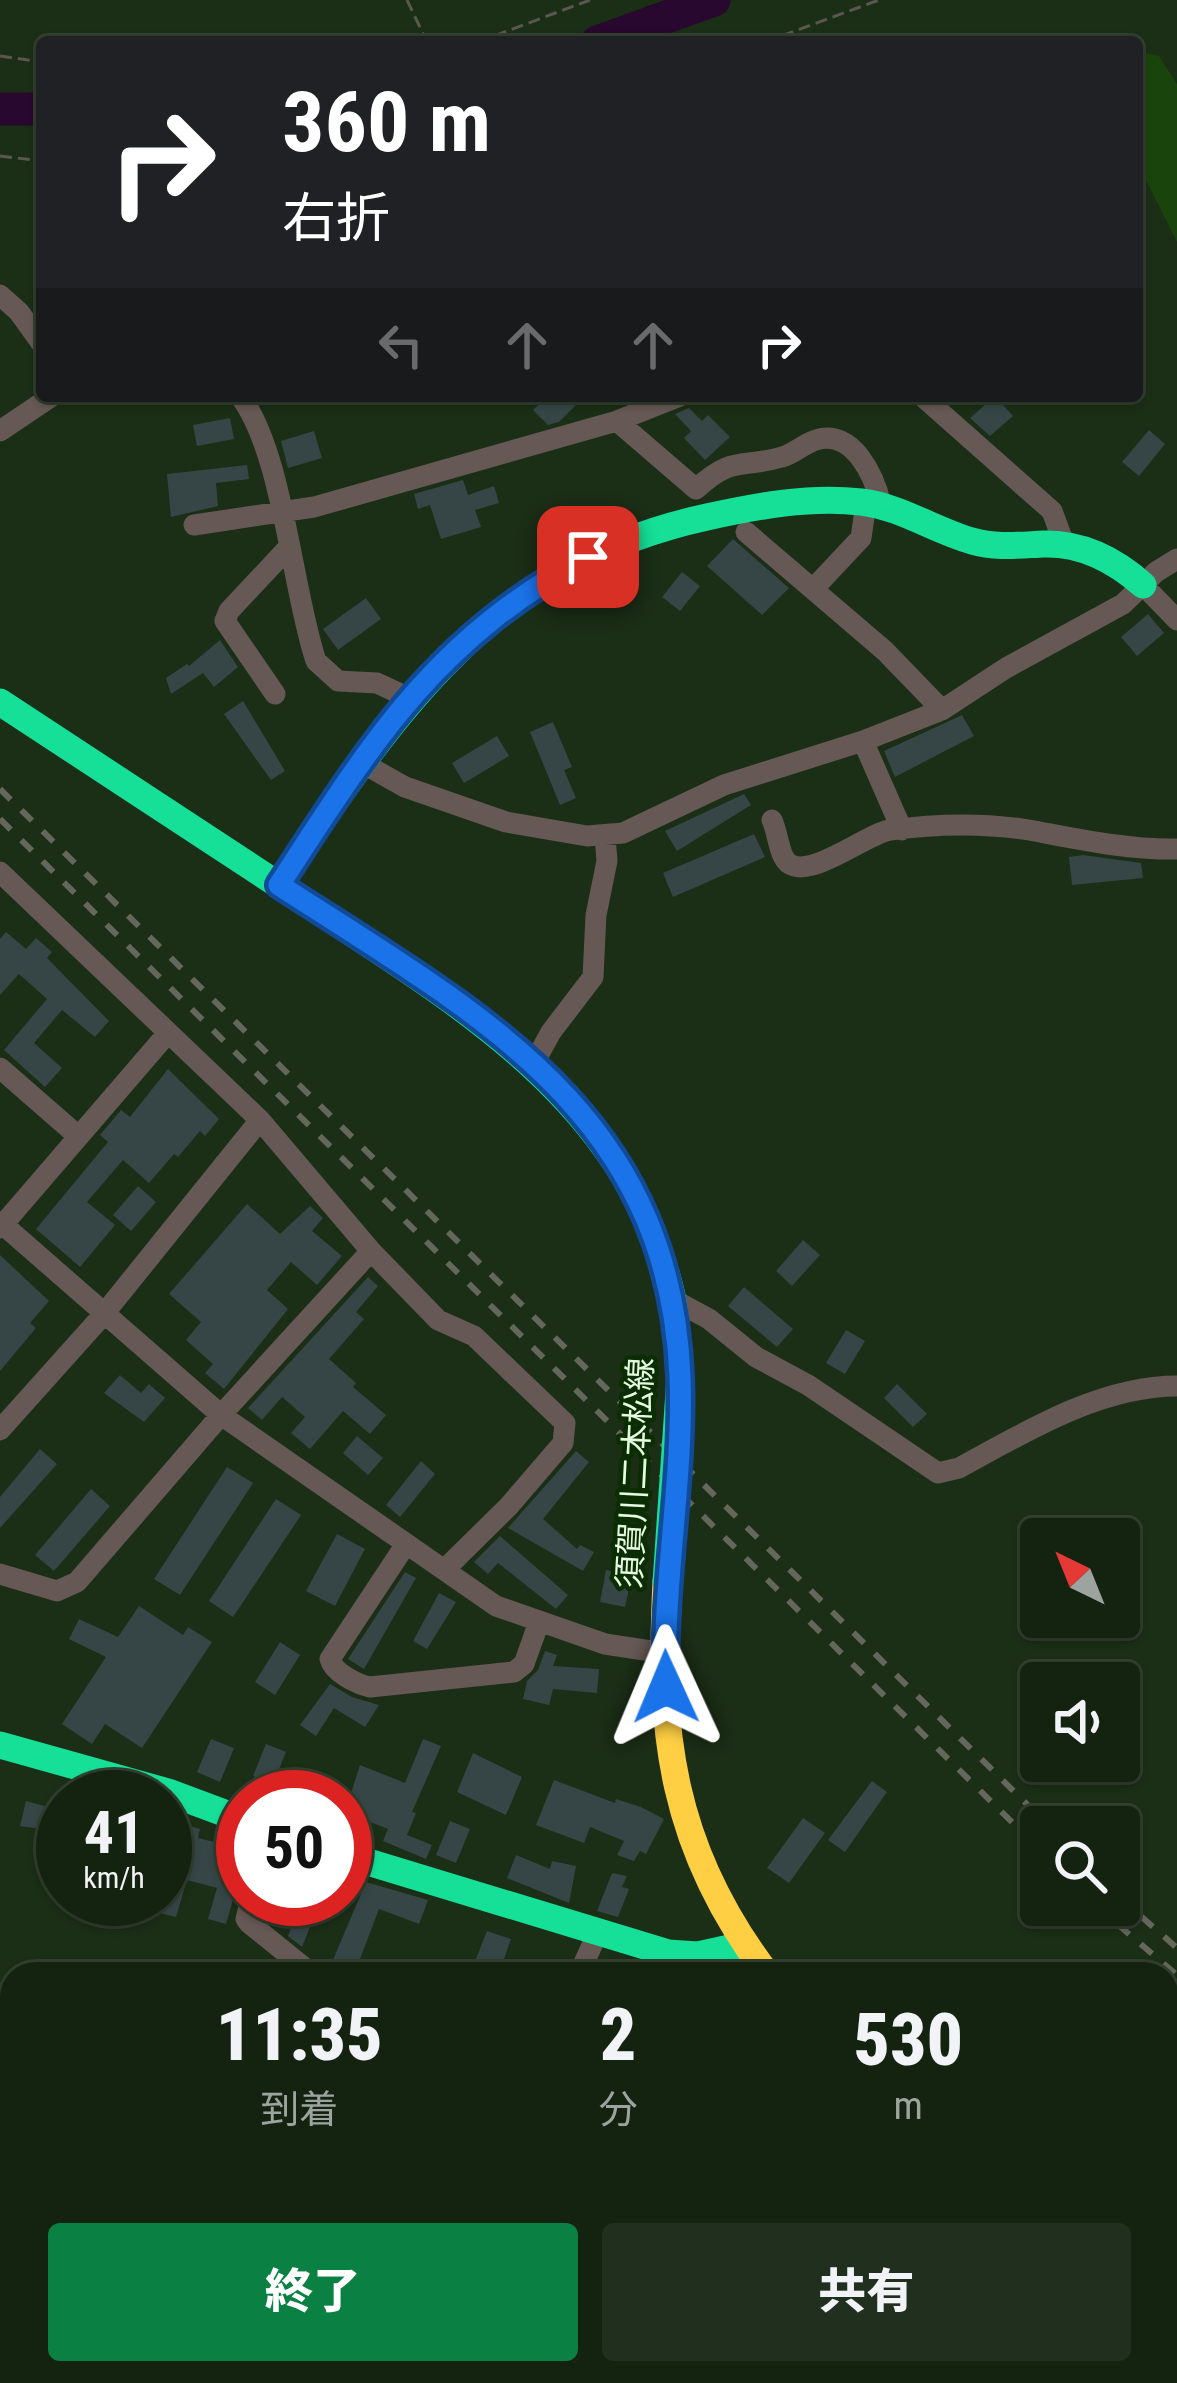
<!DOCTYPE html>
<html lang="ja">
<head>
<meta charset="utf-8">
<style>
  body { margin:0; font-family:"Roboto Condensed","Noto Sans JP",sans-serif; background:#212f1e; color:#f1f3f6; height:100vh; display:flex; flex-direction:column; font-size:45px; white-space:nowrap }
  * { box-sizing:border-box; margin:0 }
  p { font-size:39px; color:#9da49f }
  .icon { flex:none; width:66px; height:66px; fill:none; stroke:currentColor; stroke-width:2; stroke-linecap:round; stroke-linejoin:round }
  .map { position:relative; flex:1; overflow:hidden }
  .side { position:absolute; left:0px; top:1962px; width:1179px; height:423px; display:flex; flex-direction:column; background:#142210; border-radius:36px 36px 0 0; box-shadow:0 3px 9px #0004,0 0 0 3px #333f30 }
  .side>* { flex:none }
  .guide { position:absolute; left:36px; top:36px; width:1107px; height:366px; border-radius:12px; box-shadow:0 3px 9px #0004,0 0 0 3px #333f30; background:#202124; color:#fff; overflow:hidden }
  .needle { width:78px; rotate:317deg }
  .tools { position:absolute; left:1020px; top:1518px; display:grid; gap:24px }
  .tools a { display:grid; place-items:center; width:120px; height:120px; border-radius:12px; background:#142210; box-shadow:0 3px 9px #0004,0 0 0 3px #333f30; font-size:60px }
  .speed { position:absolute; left:36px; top:1770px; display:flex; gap:24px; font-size:60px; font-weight:700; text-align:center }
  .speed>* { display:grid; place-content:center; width:156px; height:156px; border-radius:50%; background:#142210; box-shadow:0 3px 9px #0004,0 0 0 3px #333f30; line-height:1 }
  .speed small { font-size:30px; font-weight:400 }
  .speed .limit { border:18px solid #d22; background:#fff; color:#111 }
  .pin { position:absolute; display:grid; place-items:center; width:102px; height:102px; color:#fff; margin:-51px; border-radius:24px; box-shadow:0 6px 18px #0006 }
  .me { position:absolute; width:132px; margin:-66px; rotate:359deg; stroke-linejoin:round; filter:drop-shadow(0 0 9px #0008) }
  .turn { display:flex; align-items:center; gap:42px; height:252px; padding:0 48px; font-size:54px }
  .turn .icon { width:156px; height:156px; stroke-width:2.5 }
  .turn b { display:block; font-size:84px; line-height:102px }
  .lanes { display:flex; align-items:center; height:114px; padding:0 48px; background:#0003; justify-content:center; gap:60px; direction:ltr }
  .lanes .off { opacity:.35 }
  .eta { display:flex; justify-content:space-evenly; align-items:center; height:204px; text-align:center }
  .eta b { font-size:72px; font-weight:800; line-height:84px }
  .primary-button { display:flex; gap:24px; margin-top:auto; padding:24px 48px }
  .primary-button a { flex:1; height:138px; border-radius:12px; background:#0b8043; color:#fff; font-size:48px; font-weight:800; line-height:138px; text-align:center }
  .primary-button a+a { background:#212f1e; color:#f1f3f6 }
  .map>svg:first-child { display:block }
  .green { fill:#19440c }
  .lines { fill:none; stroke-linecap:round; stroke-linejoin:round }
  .river { stroke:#28082f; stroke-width:33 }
  .building { fill:#364646 }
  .path { stroke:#5b574f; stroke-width:3; stroke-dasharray:12 6; stroke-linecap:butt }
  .street { stroke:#665854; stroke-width:21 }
  .fast { stroke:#16e098; stroke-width:27 }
  .slow { stroke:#ffcf43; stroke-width:27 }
  .jam { stroke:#f24e42; stroke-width:27 }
  .rail { stroke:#65675c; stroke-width:6; stroke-dasharray:15 15; stroke-linecap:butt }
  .fast-bridge { stroke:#16e098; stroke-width:27 }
  .route-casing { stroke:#114b97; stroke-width:30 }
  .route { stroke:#1a73e8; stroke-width:21 }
  .labels { text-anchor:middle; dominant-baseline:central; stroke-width:9; stroke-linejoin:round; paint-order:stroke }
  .street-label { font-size:33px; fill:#e5fae0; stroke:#0a2d01 }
</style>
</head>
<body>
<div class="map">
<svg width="1177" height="2383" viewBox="0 0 1177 2383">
  <rect width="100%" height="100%" fill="#1b2e16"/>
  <path class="green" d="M1137,51L1159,56L1177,84V242L1137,162Z"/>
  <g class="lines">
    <path class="river" d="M597,42L714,0
      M0,109H42"/>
  </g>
  <path class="building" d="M547,396H568L576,405L559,422L548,425L533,410Z
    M995,396L1013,416L990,436L970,418Z
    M689,408L702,421L708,415L730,437L705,460L684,438L691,431L675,414Z
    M230,418L234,439L197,446L193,425Z
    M1149,430L1165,444L1139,476L1122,462Z
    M314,431L322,458L288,468L281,441Z
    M247,465L249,479L216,483L218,506L171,517L167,474Z
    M463,480L468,495L494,486L499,503L475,510L481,527L441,539L430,505L418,509L414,494Z
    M733,539L789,588L762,615L707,566Z
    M682,572L700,586L680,611L662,597Z
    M366,598L381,619L338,650L323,629Z
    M1148,614L1164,633L1137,656L1121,637Z
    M220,640L238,667L214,687L203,673L171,694L166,678L187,664L189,666Z
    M243,701L285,771L271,780L224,714Z
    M962,715L974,736L895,777L884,751Z
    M553,722L572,767L564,770L576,798L560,805L530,732Z
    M497,736L509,756L464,783L452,763Z
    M744,794L751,805L677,851L665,831Z
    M754,834L765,857L673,897L663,873Z
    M1083,855L1141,863L1143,878L1072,885L1069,857Z
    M6,932L26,949L36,938L52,952L47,958L109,1021L95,1037L62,1010L34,1043L62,1068L45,1087L4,1050L47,999L19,974L0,995V939Z
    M168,1069L219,1119L205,1136L200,1131L178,1157L174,1154L149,1183L123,1160L87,1202L115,1225L80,1267L36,1229L108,1142L100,1135L121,1110L130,1117Z
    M138,1186L156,1202L131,1231L113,1215Z
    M247,1204L280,1234L310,1206L323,1218L312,1231L342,1256L317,1285L291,1262L267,1290L288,1309L224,1389L205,1373L213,1364L186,1340L201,1322L169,1294Z
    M803,1240L820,1255L792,1286L776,1271Z
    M0,1255L49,1301L30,1323L36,1328L0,1371Z
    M368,1277L378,1286L356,1312L364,1319L329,1359L356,1383L353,1387L386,1415L370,1434L343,1411L310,1449L291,1433L305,1417L282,1397L262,1420L248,1408Z
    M744,1287L793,1329L777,1347L728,1306Z
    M846,1330L865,1341L845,1374L826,1363Z
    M120,1375L141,1393L149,1384L165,1398L144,1422L104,1393Z
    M897,1384L927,1414L913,1427L884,1398Z
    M357,1436L383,1458L368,1475L343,1453Z
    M40,1449L57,1464L0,1528V1497Z
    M576,1451L589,1462L543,1519L577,1549L580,1545L594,1552L583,1571L508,1528Z
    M421,1461L435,1474L400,1517L386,1505Z
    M227,1467L253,1483L180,1595L154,1579Z
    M91,1489L110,1506L54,1571L35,1555Z
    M276,1499L301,1515L233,1617L209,1601Z
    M337,1534L365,1549L335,1606L306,1591Z
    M500,1536L568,1595L556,1609L498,1563L488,1574L474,1562Z
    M606,1570L632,1575L625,1607L600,1602Z
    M405,1572L416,1578L364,1669L348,1659Z
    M439,1593L456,1602L427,1649L413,1641Z
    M139,1606L183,1635L188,1627L212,1642L142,1748L105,1724L92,1744L62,1724L106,1657L69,1639L79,1619L118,1637Z
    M280,1642L300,1655L275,1695L255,1682Z
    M545,1651L557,1655L553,1666L599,1669L597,1693L553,1689L549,1705L523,1699L527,1681L538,1670Z
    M330,1684L352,1697L379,1705L365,1727L334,1708L316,1736L300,1725Z
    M211,1739L234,1748L220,1782L197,1772Z
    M423,1739L441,1746L412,1812L416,1813L407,1835L432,1845L426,1859L383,1841L388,1829L345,1812L360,1765L405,1783Z
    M266,1744L286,1752L273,1784L253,1776Z
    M473,1753L522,1777L506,1815L457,1792Z
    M554,1780L615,1803L616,1799L641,1807L664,1819L646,1854L640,1851L634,1861L617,1855L624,1841L590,1827L584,1843L536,1825Z
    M872,1781L887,1792L845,1852L828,1840Z
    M26,1801L63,1811V1832L20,1826Z
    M803,1818L825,1833L789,1883L767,1868Z
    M450,1821L470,1829L456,1863L436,1855Z
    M180,1823L200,1829L198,1838L230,1846L232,1837L243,1839V1865L226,1924L208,1919L217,1888L187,1880L176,1917L155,1912L159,1899H165V1878Z
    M516,1855L550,1869L552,1861L576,1866L569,1903L507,1878Z
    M612,1873L627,1876L622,1887L629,1889L618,1917L597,1911Z
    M366,1882L428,1900L419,1924L379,1909L360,1959L396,1974H327Z
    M266,1899H321L302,1947L288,1936L291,1928L263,1915Z
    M487,1931L511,1939L499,1973L474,1964Z"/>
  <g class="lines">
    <path class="path" d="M407,0L427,42
      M478,42L590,0
      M765,42L879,0
      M0,56L42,62
      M0,156L42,161"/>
    <path class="street" d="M0,295L19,312L42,344
      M240,396C283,452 292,590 316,661L338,681L377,683L409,698
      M922,396L1052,511L1065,546
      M617,421L696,489C733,455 740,469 782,457C794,454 803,444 816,440C853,428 875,477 881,505
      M0,431L52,396
      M194,525L314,507L617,421L680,396
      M746,532L885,651L942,710
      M1143,585L1177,620
      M814,588L861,538L866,503
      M275,694L225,621L229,611L288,548
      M863,741L902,830
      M359,761L405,787L506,822L587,836L623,833L724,785L863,741L942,710L1006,668L1123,604L1156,572L1177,559
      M772,820C777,831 778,845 783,856C798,890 864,834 890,830C934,824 985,823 1029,830C1078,839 1127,850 1177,849
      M0,872L260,1120L371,1251L438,1320L474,1336L565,1423L563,1443L509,1506L444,1570
      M534,1063L551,1032L593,977L596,915L607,861L605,836
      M0,1068L78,1136
      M0,1222L221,1415L496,1606L605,1644L664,1653
      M0,1228L167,1034
      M672,1299L709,1319L756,1357L808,1385L938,1473L959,1468C1025,1432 1100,1386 1177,1386
      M0,1430L103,1315L260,1120
      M406,1544L330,1659C333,1672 356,1684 370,1687L514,1672L524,1664L539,1622
      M0,1574L57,1591L77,1582L221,1415L371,1251
      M251,1899L246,1919L249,1923L312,1974
      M579,1974L598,1932
      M0,2258L12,2255
      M1167,2355L1177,2345
      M1165,2373L1169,2383
      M211,2383L297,2373
      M367,2383L369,2373
      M998,2383L1007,2373
      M1125,2383L1137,2373"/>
    <path class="fast" d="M0,702C104,770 208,839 312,907C464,1007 629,1104 672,1296C677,1322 677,1350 680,1377
      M279,885C392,713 493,563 707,517C757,506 810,496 861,502C902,507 933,530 972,541C996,548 1020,545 1044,544C1082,543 1116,561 1143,585
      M0,1745L168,1792L243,1820
      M345,1855L668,1953L698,1955L743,1945
      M1167,2204L1177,2207"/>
    <path class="slow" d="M666,1582C658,1734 672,1849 767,1974"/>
    <path class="jam" d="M897,2383L906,2373"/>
    <path class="rail" d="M0,789L1050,1827
      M0,819L1041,1851
      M1119,1897L1177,1948
      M1095,1905L1177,1975"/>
    <path class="fast-bridge" d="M666,1582L680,1377"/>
  </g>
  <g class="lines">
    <defs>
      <path id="route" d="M588,557C434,639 371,744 279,885C476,1013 669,1111 680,1376C684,1480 662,1583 666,1687"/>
    </defs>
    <use href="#route" class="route-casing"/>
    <use href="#route" class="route"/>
  </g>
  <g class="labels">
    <g class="street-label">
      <text transform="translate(635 1473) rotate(-87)">須賀川二本松線</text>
    </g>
  </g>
</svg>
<div class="tools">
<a><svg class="needle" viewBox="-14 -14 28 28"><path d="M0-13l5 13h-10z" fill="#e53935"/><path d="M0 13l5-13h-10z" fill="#9da49f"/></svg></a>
<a><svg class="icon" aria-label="sound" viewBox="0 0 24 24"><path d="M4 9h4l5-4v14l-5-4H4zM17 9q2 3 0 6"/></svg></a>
<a><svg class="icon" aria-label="search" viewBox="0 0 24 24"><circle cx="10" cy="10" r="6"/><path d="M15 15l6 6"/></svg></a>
</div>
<div class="speed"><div>41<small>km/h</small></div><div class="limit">50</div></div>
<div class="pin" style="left:588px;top:557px;background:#d93025"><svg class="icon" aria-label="arrive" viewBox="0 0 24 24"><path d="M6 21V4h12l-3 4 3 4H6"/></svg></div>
<svg class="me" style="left:666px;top:1687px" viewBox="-20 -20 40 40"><path d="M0-17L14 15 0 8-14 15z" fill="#1a73e8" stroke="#fff" stroke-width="4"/></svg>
<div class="guide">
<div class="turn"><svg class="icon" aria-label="right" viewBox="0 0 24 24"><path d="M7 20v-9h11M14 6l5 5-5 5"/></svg><div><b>360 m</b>右折</div></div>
<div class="lanes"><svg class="icon off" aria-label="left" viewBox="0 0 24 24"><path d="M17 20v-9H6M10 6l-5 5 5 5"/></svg><svg class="icon off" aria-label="ahead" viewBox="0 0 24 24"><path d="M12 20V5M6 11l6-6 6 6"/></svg><svg class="icon off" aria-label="ahead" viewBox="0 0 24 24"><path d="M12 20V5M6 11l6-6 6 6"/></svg><svg class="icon" aria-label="right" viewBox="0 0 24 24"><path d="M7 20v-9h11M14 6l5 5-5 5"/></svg></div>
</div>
<section class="side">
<div class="eta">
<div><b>11:35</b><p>到着</p></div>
<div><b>2</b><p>分</p></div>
<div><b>530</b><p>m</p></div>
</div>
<div class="primary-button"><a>終了</a><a>共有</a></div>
</section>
</div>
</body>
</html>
